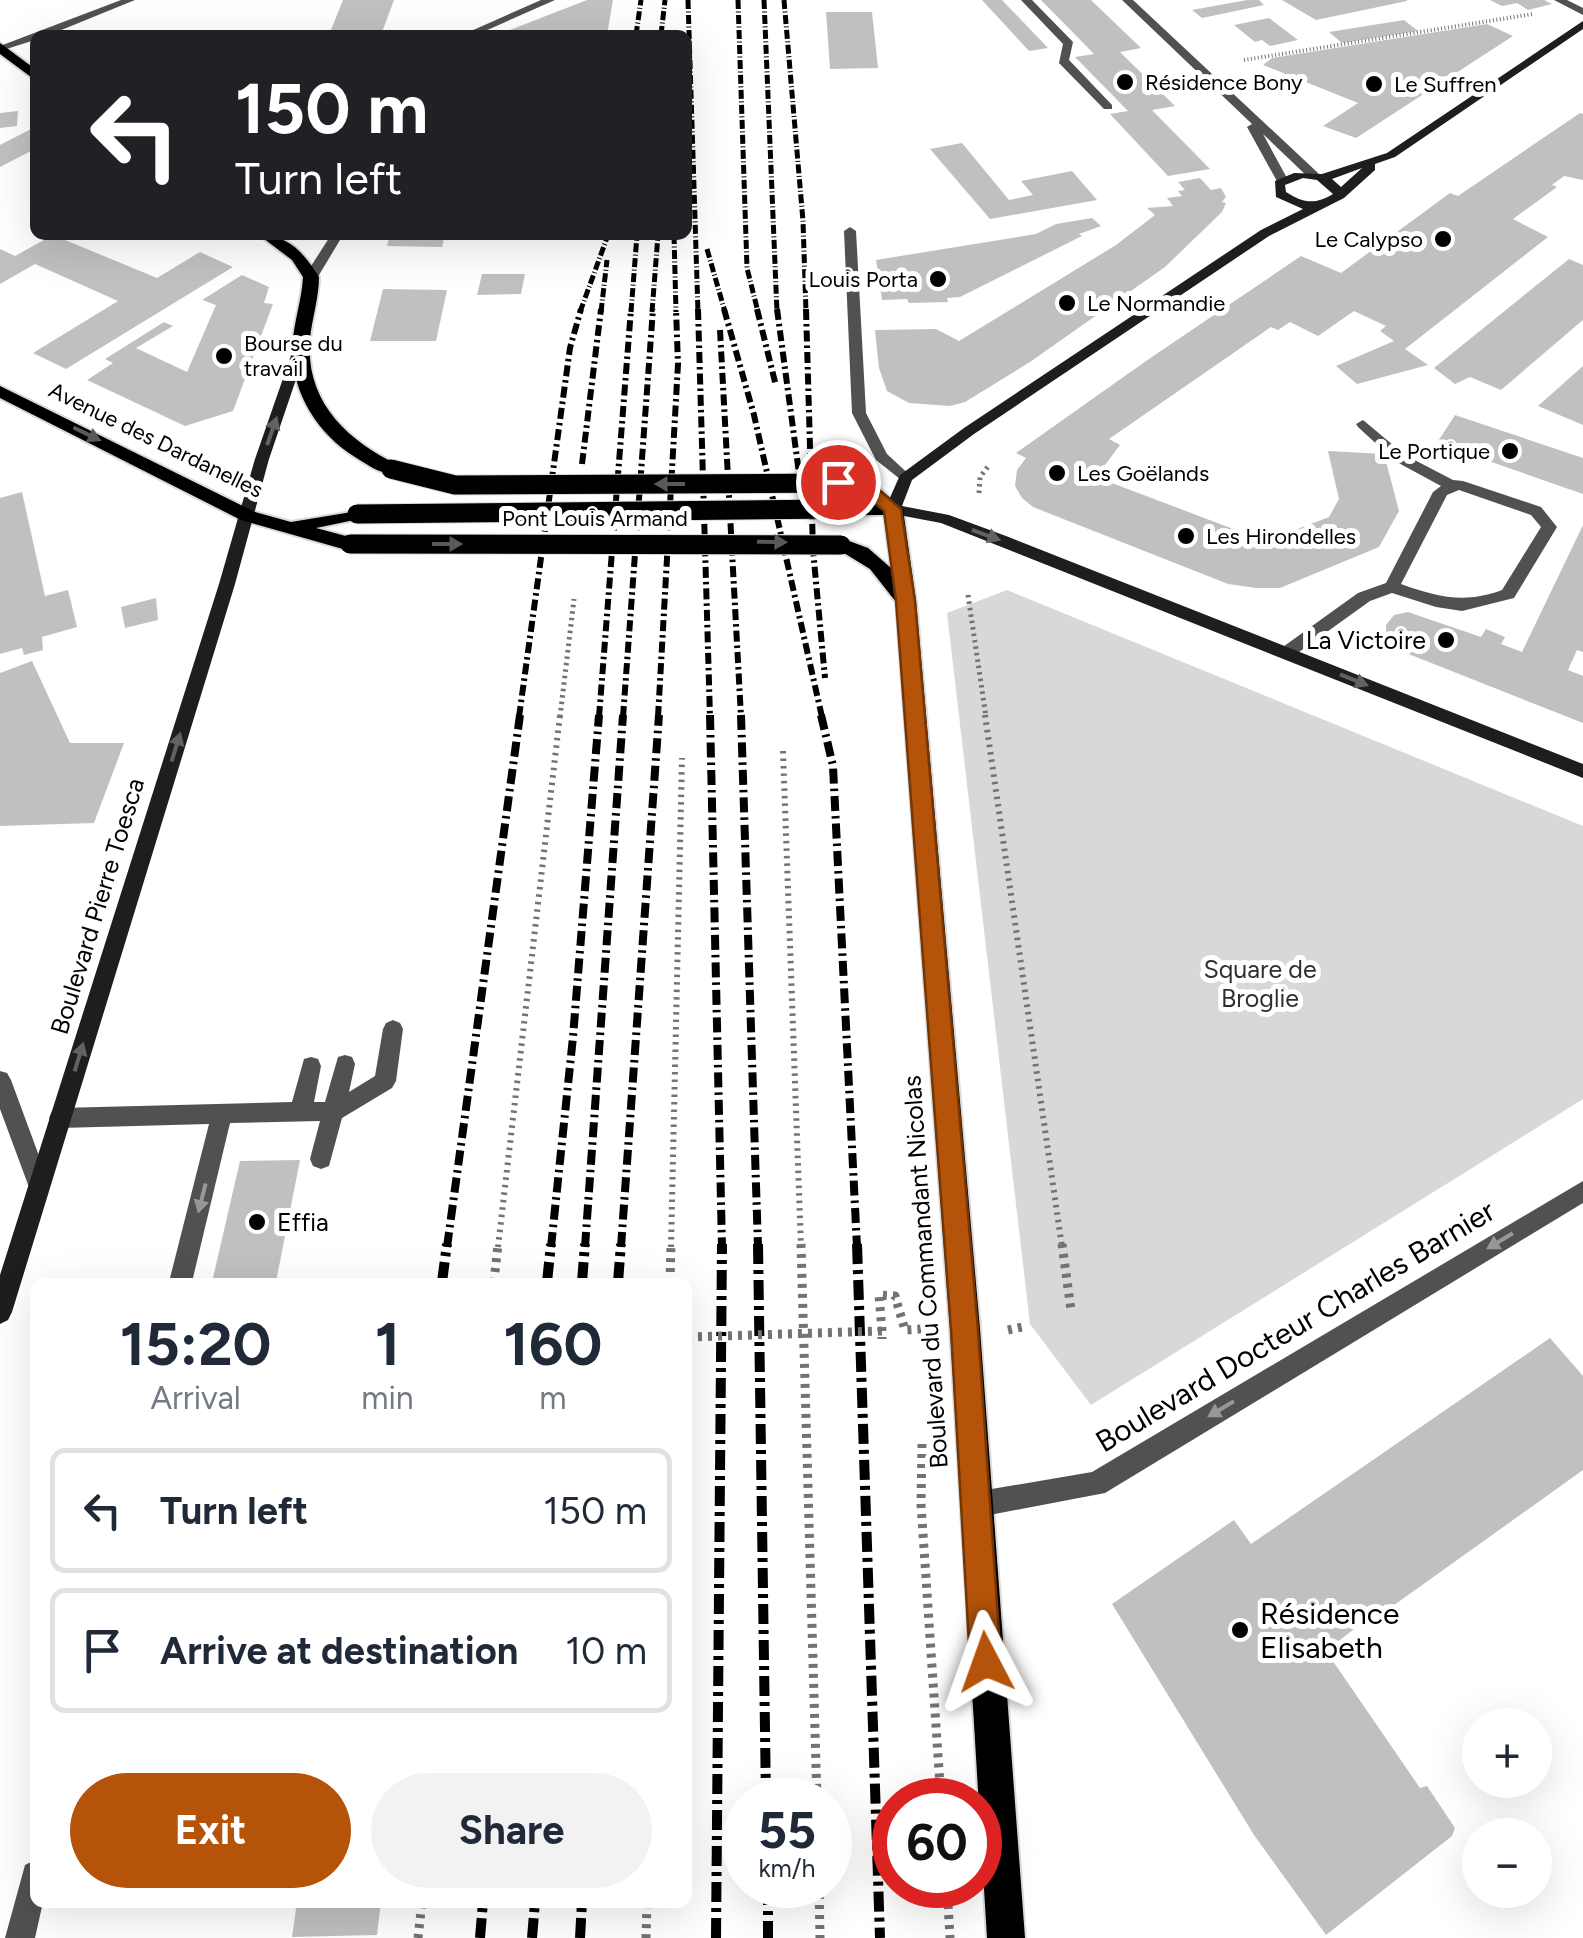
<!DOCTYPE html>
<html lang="en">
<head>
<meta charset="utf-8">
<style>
  body { margin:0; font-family:Figtree,sans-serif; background:#f2f2f3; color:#1f2937; height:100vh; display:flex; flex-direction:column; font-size:38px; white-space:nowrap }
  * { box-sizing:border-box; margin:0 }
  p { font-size:32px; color:#747a83 }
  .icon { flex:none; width:55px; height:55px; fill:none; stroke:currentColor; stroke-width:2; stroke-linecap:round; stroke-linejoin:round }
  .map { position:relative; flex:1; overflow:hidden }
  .details { position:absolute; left:30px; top:1278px; width:662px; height:630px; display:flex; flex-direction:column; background:#fff; border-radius:15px; box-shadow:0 10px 40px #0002 }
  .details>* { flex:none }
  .banner { position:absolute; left:30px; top:30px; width:662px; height:210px; border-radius:15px; box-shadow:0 10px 40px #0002; background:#202124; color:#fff; overflow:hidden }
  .buttons { position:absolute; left:1462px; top:1708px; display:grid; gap:20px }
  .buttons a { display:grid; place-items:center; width:90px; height:90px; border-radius:50%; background:#fff; box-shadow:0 10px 40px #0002; font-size:50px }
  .speed { position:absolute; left:722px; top:1778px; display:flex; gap:20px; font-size:50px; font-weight:700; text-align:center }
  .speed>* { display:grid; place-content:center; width:130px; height:130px; border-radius:50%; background:#fff; box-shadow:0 10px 40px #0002; line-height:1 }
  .speed small { font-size:25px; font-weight:400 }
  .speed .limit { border:15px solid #d22; background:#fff; color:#111 }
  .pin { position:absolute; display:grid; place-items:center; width:85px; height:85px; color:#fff; margin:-42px; border:5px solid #fff; border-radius:50%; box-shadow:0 2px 10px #0007 }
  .me { position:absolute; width:110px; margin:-55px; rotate:356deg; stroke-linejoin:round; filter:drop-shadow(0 0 8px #0008) }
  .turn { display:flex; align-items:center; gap:35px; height:210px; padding:0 40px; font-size:45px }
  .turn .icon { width:130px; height:130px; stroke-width:2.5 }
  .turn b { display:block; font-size:70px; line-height:85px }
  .eta { display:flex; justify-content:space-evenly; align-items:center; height:170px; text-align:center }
  .eta b { font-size:60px; font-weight:700; line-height:70px }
  .primary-button { display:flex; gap:20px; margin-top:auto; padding:20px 40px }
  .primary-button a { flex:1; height:115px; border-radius:60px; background:#b45309; color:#fff; font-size:40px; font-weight:700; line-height:115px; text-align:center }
  .primary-button a+a { background:#f2f2f3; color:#1f2937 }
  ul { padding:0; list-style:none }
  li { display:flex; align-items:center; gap:30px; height:125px; margin:0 20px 15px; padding:0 20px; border:5px solid #e0e1e3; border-radius:15px }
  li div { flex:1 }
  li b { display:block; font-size:38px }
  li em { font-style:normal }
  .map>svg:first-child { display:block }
  .green { fill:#d8d8d8 }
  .building { fill:#c0c0c0 }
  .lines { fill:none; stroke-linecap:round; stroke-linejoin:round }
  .primary-casing { stroke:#dbdbdb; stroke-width:4 }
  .path-far3 { stroke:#737373; stroke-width:4; stroke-dasharray:1 2.5; stroke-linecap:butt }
  .path-far2 { stroke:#737373; stroke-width:5; stroke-dasharray:2.5 4; stroke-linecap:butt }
  .path-far1 { stroke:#737373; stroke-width:6; stroke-dasharray:2.5 5; stroke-linecap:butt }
  .path { stroke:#737373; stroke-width:9; stroke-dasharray:4 6; stroke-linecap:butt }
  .lane { fill:#515151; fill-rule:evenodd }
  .street { fill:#515151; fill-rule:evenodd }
  .secondary { fill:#1e1e1e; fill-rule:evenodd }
  .primary { fill:#000; fill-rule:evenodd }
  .rail-far3 { stroke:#000; stroke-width:5; stroke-dasharray:9 2.5 1 2.5; stroke-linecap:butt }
  .rail-far2 { stroke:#000; stroke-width:6; stroke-dasharray:11 4 2.5 4; stroke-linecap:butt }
  .rail-far1 { stroke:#000; stroke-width:8; stroke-dasharray:15 5 2.5 5; stroke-linecap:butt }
  .rail { stroke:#000; stroke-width:10; stroke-dasharray:20 6 4 6; stroke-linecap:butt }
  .primary-bridge-casing { stroke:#dbdbdb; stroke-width:21; stroke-linecap:butt }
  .path-bridge { stroke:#737373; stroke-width:9; stroke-dasharray:4 6; stroke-linecap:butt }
  .primary-bridge { stroke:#000; stroke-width:19 }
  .oneway { fill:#626262 }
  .oneway2 { fill:#595959 }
  .oneway3 { fill:#979797 }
  .route { fill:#b45309; stroke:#753606; stroke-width:2.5 }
  .poi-dot { fill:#000; stroke:#fff; stroke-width:4 }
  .labels { text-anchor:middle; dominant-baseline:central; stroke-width:10; stroke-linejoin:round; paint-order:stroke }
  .far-poi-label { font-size:22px; fill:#000; stroke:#fff; text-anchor:start }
  .far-street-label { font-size:22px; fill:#000; stroke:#fff }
  .poi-label { font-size:25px; fill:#000; stroke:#fff; text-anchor:end }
  .street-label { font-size:25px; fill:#000; stroke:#fff }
  .park-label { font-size:25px; fill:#2f2f2f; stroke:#fff }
  .near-street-label { font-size:30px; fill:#000; stroke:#fff }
  .near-poi-label { font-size:30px; fill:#000; stroke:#fff; text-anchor:start }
</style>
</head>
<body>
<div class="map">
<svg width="1583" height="1938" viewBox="0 0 1583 1938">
  <rect width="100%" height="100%" fill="#fff"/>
  <path class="green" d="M1007,590L1583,826V1099L1091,1405L1030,1324L947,613Z"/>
  <path class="building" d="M343,0H394L381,35H329Z
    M587,0H613L607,35H497Z
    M982,0H1002L1048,48L1029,51Z
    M1041,0H1091L1141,48L1120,52L1175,106L1152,110L1210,169L1168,176L1110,114L1128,111L1075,57L1094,54Z
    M1247,0H1259L1264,5L1202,18L1192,10Z
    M1282,0H1407V1L1316,20Z
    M1490,0H1544L1552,4L1528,10L1517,3L1502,6Z
    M826,12H872L878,68L830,69Z
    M1269,18L1298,40L1270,46L1262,40L1255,42L1234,25Z
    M1404,20L1418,31L1342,43L1329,32Z
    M1487,24L1513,36L1356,138L1323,126L1358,103L1263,65L1272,58Z
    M18,111L17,126L0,128V113Z
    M1580,113L1583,114V180L1564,176L1552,185L1557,187L1513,219L1548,237L1405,349L1428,365L1357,384L1336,366L1394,341L1380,331L1386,326L1354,311L1318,336L1290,322L1278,330L1271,327L1109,439L1120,445L1096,477L1244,533L1256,528L1269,540L1329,517L1339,499L1328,451L1384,454L1399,511L1379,547L1280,588H1256L1228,584L1033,507L1022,498L1015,486L1017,470L1026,458L1016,453L1146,361L1301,256L1341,273L1450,193L1458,196Z
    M35,127V149L0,167V145Z
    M962,143L1009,200L1033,195L1021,181L1072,171L1097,200L990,219L930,149Z
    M1200,178L1211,190L1221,188L1226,197L1222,202L1226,203L1222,212L1165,267L1030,362L965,402L950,406L909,403L887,391L879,368L875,330L936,329L959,341L1116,245L1155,215L1147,208L1173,206L1167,198L1182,196L1178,191L1185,190L1178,182Z
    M1092,218L1101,226L1079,234L1082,236L960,297L947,298L948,302L909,303L907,299L882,300L876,260L1036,234L1056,224Z
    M53,235L157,278L200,252L233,267L66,369L33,353L118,301L35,264L0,284V249L15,256Z
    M390,235H445L442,247L387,246Z
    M1569,259L1583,265V320L1501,390L1470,377L1455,384L1434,368Z
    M482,274H525L521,294L477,295Z
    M242,275L269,287L264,303L273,304L233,411L185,426L87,380L113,363L105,359L164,322L173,326L136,348L187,372L216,305L202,300Z
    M383,289L447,290L436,341H370Z
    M1583,366V425L1538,406Z
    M1455,415L1583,458V494L1437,443Z
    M22,492L45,596L68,590L77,627L42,637L43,650L24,655L22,648L0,654V498Z
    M1583,525V652L1577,650L1568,670L1583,676V723L1401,651L1386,636V625L1394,615L1408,612L1481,637L1486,629L1505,637L1501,644L1522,652Z
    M156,598L158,620L125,628L121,607Z
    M32,661L70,743H124L94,823L0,826V673Z
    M300,1160L276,1282H212L240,1161Z
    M1550,1338L1583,1376V1470L1390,1608L1386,1604L1326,1651L1420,1788L1427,1786L1455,1828L1452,1836L1326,1935L1254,1835L1112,1604L1234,1520L1251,1544Z
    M297,1902H381L377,1935L292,1937Z"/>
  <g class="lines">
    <defs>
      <path id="primary" d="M0,43L35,69V80L0,54Z
        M259,235C289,235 304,253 319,277C319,298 312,318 310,339C305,401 346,440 398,465V473C382,476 368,465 355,457C315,432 288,387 293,339C295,318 302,298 303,277L292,260Z
        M0,386L255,512L291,522L364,510V518L316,528L357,539L360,544L350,551L241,520L0,398Z
        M838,477L880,489L903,509L916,601L980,1329L1025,1938H987L950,1329L896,602L870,569L831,545L841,538L868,548L891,568L884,515H838L828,509L838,503H873L831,487L829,483Z"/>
    </defs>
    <use href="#primary" class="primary-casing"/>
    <path class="path-far3" d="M1244,60L1533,14"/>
    <path class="path-far2" d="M979,493L980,477L990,464
      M968,595L986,717
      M560,717L574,599"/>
    <path class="path-far1" d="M985,715L1062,1247
      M783,751L801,1247
      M498,1247L560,715
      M671,1247L682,758"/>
    <path class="path" d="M801,1244L817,1800
      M1062,1244L1071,1310
      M494,1282L498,1244
      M670,1282L671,1244
      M1008,1330L1027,1326
      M882,1331L879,1295L895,1296L905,1330L923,1329
      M922,1444L921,1504L941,1800
      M819,1885L820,1938
      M947,1885L950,1938
      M418,1938L422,1902
      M646,1938L647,1902"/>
    <path class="lane" d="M1021,0H1032L1073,42L1069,60L1112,105V109H1104L1059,63L1063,44Z
      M1363,420L1405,455L1453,480L1463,481L1541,507L1557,527L1514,598L1462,611L1436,607L1392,593L1370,601L1292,657H1280V649L1358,593L1386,583L1433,492L1441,486L1395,461L1358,427L1356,424ZM1459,490L1531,515L1541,527L1502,590C1465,604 1437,597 1401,584L1447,495Z
      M393,1020L400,1023L403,1029L396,1081L392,1088L342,1118L329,1166L321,1169L313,1166L310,1159L320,1121L230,1123L192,1282H169L209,1124L60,1128L52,1125L49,1118L52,1111L60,1108L292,1102L304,1059L311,1057L318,1059L321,1066L314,1102H325L338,1057L345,1055L352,1057L355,1064L349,1092L375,1076L383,1029L386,1023Z
      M35,1860V1902H43L35,1938H5L25,1865Z"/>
    <path class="street" d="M121,0H135L49,35H35V40L0,51V46Z
      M541,0H555L476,35H462Z
      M1122,0H1133L1318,173V179H1310L1263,134L1288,180L1278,183L1247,127L1252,124Z
      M1554,0H1567L1583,8V15Z
      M850,227L856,231L866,413L887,454L913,478L905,483L876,460L852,413L844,231Z
      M331,235H343L316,280H306L304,277Z
      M0,1071L7,1073L11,1080L49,1183L46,1190L38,1193L30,1190L0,1109Z
      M1583,1181V1203L1105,1493L974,1518L965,1514L961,1505L965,1496L974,1492L1092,1472Z"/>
    <path class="secondary" d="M1583,21V29L1395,157L1375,164V170L1344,198L1269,236L974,434L912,480L902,506L949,515L1006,536L1583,764V778L994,544L941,523L888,513L885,509L900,475L964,428L1261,230L1303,209L1276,197L1275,181L1294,173L1322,174L1387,153ZM1362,168L1341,187L1332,179ZM1303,178L1317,180L1333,194C1315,205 1303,203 1286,192L1285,185Z
      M295,344L307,347L269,459L235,584L12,1312L8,1320L0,1324V1275L219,584L255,459Z"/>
    <use href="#primary" class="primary"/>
    <path class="rail-far3" d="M688,0L698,312
      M738,0L747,268L758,312
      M764,0L777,312
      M784,0L803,221L806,312
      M636,35L641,0
      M661,35L665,0
      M674,235L676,312
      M707,249L725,312
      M580,312L608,235
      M601,312L607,260
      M631,312L637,235
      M652,312L658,235"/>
    <path class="rail-far2" d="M698,309L710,717
      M724,309L754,415L822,717
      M757,309L776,386
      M777,309L799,473
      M806,309L813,550L825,678
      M720,330L741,717
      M582,464L601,309
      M519,717L570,348L581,309
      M599,717L631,309
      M623,717L653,309
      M658,717L678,364L676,309"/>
    <path class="rail-far1" d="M710,715L722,1247
      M741,715L758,1247
      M821,715L833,766L857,1247
      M447,1247L520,715
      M551,1247L573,1037L599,715
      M585,1247L623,715
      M621,1247L659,715"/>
    <path class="rail" d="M758,1244L766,1800
      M857,1244L880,1938
      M442,1282L447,1244
      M547,1282L551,1244
      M582,1282L585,1244
      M618,1282L621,1244
      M768,1885V1938
      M480,1938L483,1902
      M532,1938L535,1902
      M580,1938L582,1902
      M716,1938L722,1244"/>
    <defs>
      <path id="primary-bridge" d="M391,469L455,485L838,483
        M357,514L838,509
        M350,544L841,545"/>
    </defs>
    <use href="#primary-bridge" class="primary-bridge-casing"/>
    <path class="path-bridge" d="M688,1337L882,1331V1339"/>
    <use href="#primary-bridge" class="primary-bridge"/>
  </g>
  <defs><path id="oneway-solid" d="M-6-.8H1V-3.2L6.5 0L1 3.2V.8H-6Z" transform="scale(2.5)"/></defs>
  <g class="oneway">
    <use href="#oneway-solid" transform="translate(272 431) rotate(-71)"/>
    <use href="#oneway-solid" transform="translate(986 535) rotate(20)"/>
    <use href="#oneway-solid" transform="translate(1354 680) rotate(22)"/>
    <use href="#oneway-solid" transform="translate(176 747) rotate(-73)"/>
    <use href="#oneway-solid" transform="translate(79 1057) rotate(-73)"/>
  </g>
  <g class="oneway2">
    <use href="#oneway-solid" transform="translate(87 434) rotate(26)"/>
    <use href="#oneway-solid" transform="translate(670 484) rotate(180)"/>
    <use href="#oneway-solid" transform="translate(772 542) rotate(1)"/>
    <use href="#oneway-solid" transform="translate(447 544)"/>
  </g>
  <g class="oneway3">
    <use href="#oneway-solid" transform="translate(202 1198) rotate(104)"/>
    <use href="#oneway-solid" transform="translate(1500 1241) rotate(149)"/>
    <use href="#oneway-solid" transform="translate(1221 1409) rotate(149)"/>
  </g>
  <path class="route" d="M838,477L879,490L901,509L915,601L978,1330L1001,1662L996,1673L986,1678L975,1673L970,1662L951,1330L896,601L884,511L867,497L832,486L829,482Z"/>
  <g class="poi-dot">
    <circle cx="1125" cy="82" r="10"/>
    <circle cx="1374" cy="84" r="10"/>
    <circle cx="1443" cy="239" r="10"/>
    <circle cx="938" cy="279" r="10"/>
    <circle cx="1067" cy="303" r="10"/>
    <circle cx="224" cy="356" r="10"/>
    <circle cx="1510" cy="451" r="10"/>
    <circle cx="1057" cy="473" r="10"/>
    <circle cx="1186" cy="536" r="10"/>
    <circle cx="1446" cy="640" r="10"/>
    <circle cx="257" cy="1222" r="10"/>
    <circle cx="1240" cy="1630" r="10"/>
  </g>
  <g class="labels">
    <g class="far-poi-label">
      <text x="1145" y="82">Résidence Bony</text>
      <text x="1394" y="84">Le Suffren</text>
      <text x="1423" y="239" text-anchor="end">Le Calypso</text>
      <text x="918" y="279" text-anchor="end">Louis Porta</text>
      <text x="1087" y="303">Le Normandie</text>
      <text x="244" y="343">Bourse du<tspan x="244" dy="25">travail</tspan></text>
      <text x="1490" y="451" text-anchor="end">Le Portique</text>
      <text x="1077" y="473">Les Goëlands</text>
      <text x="1206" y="536">Les Hirondelles</text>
    </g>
    <g class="far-street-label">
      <text transform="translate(156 440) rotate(26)">Avenue des Dardanelles</text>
      <text x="595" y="518">Pont Louis Armand</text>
    </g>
    <g class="poi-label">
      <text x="1426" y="640">La Victoire</text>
      <text x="277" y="1222" text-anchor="start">Effia</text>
    </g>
    <g class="street-label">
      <text transform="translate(97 906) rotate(-73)">Boulevard Pierre Toesca</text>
      <text transform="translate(925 1272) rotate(-94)">Boulevard du Commandant Nicolas</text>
    </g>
    <g class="park-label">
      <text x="1260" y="969">Square de<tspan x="1260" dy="29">Broglie</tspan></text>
    </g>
    <g class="near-street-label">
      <text transform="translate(1295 1326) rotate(-31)">Boulevard Docteur Charles Barnier</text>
    </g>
    <g class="near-poi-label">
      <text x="1260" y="1613">Résidence<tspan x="1260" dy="34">Elisabeth</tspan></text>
    </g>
  </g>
</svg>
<div class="buttons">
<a>+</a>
<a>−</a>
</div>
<div class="speed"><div>55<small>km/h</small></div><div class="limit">60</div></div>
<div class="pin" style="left:838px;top:482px;background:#d93025"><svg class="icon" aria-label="arrive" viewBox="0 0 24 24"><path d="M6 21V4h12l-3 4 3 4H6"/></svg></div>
<svg class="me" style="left:986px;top:1662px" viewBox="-20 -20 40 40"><path d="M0-17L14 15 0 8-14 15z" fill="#b45309" stroke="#fff" stroke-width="4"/></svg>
<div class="banner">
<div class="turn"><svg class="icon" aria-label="left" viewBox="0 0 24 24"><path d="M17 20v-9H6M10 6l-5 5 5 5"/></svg><div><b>150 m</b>Turn left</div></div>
</div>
<section class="details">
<div class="eta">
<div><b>15:20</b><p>Arrival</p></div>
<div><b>1</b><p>min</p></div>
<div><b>160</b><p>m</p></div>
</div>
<ul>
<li><svg class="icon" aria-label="left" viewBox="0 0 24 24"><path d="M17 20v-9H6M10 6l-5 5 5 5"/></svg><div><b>Turn left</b></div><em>150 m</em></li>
<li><svg class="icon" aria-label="arrive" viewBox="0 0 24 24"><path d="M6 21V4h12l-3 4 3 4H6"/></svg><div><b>Arrive at destination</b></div><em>10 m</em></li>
</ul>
<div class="primary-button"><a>Exit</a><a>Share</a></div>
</section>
</div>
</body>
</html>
